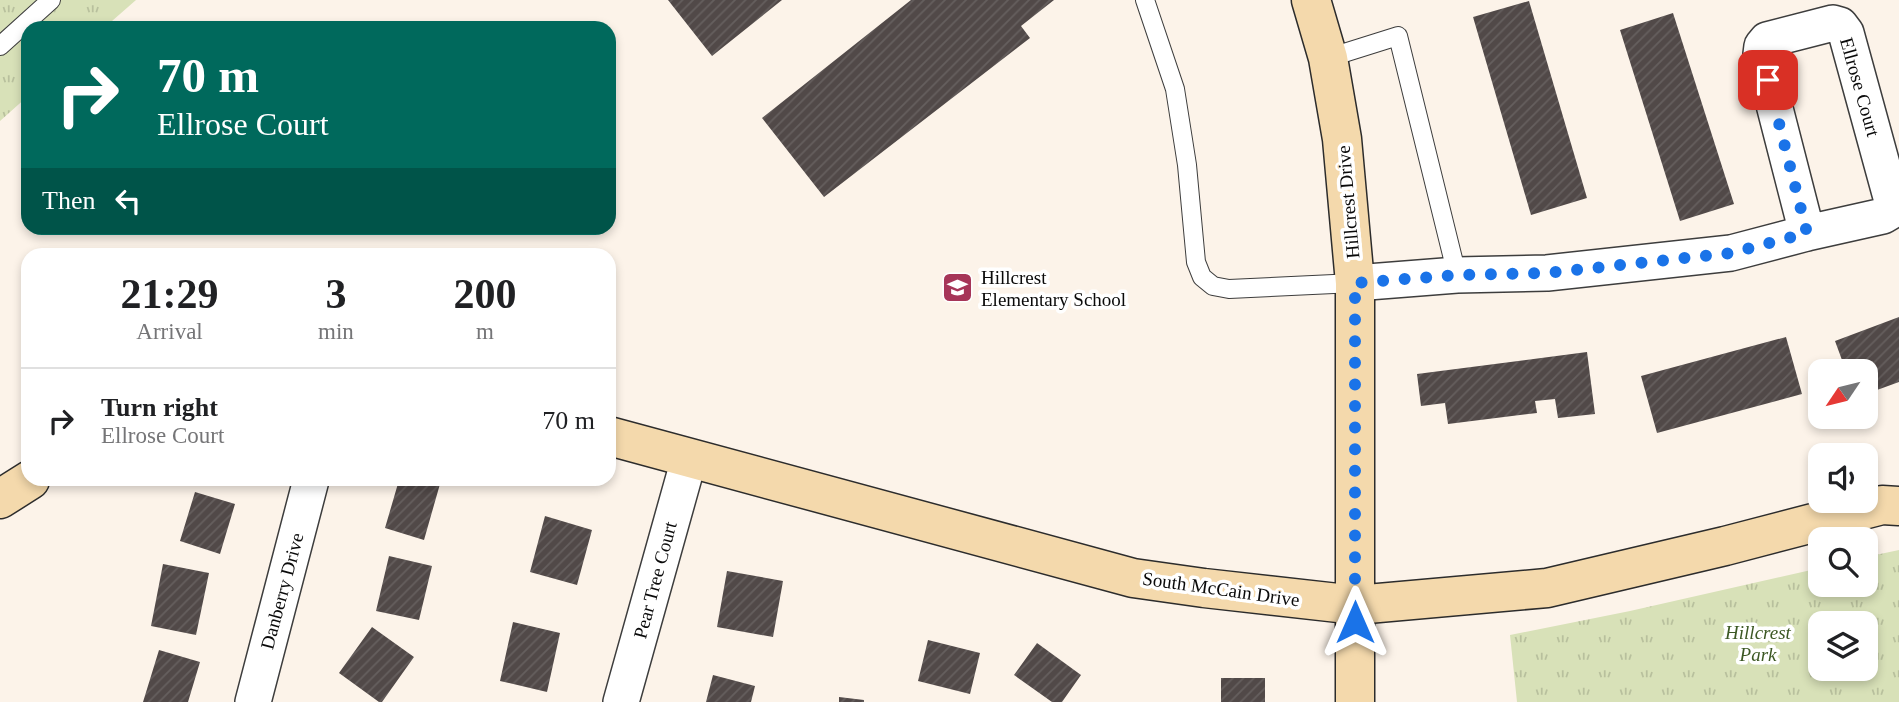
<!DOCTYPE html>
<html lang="en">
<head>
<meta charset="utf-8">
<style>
  body { margin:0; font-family:Georgia,serif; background:#f6f6f6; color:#202124; height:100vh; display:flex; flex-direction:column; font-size:26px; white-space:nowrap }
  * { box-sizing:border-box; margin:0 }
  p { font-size:23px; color:#757577 }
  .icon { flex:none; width:38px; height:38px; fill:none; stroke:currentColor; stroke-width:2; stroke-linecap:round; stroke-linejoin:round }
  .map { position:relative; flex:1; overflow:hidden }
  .sheet { position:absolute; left:21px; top:248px; width:595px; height:238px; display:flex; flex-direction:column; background:#fff; border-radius:21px; box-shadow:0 4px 10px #0003 }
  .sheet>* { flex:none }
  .hud { position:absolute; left:21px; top:21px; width:595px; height:214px; border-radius:21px; box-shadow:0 4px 10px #0003; background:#00695c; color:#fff; overflow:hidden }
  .needle { width:46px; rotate:235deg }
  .tools { position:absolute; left:1808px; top:359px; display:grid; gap:14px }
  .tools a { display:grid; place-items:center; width:70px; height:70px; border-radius:14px; background:#fff; box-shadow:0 4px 10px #0003; font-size:35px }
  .pin { position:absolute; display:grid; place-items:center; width:60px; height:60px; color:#fff; margin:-30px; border-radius:14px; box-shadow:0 4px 10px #0006 }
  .me { position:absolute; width:77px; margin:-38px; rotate:0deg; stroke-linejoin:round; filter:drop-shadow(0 0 5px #0008) }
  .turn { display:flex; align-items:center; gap:24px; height:147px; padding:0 21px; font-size:32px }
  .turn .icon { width:91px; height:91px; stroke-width:2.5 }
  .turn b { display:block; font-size:49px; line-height:60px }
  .then { display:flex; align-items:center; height:66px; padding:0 21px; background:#0003; gap:14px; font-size:26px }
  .eta { display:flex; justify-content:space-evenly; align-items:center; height:119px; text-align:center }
  .eta b { font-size:42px; font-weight:800; line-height:49px }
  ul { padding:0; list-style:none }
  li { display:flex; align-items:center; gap:21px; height:105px; padding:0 21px; border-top:2px solid #e0e0e0 }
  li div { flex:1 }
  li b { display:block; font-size:26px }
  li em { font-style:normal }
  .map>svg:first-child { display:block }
  .grass { fill:url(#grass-tufts); fill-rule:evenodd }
  .building { fill:url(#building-hatch) }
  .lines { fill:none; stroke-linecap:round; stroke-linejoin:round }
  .lane-casing { stroke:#3d3d3d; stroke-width:20 }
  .street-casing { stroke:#3d3d3d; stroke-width:38 }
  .secondary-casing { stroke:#2c2c2c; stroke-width:41 }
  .lane { stroke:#fff; stroke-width:18 }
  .street { stroke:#fff; stroke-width:35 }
  .secondary { stroke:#f4d9ac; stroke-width:38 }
  .route { stroke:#1a73e8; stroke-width:12; stroke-dasharray:0 21.6 }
  .labels { text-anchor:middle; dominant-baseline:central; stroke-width:7; stroke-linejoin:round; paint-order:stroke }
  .street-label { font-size:19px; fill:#0a0a0a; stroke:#fff }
  .poi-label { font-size:19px; fill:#0a0a0a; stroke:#fff; text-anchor:start }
  .park-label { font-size:19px; font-style:italic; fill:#3c5824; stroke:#fff }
</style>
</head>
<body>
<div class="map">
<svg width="1899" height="702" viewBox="0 0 1899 702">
  <defs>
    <pattern id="grass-tufts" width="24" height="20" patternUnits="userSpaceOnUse" patternTransform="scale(1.75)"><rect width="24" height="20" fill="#d8e1b8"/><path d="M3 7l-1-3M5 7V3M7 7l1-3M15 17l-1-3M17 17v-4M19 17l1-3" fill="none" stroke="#b8c09d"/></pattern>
    <pattern id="building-hatch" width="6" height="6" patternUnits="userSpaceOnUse" patternTransform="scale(1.75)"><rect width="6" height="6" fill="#514948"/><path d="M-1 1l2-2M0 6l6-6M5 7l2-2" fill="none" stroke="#655f5e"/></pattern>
  </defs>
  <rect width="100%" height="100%" fill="#fcf3e9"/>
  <path class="grass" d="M0,0H136L104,28H28V96L0,121Z
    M1899,550V702H1517L1510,635L1630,611L1820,568V584H1866V557ZM1820,623H1866V668H1820Z"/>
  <path class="building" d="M668,0H782L712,56Z
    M911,0H1054L1021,26L1030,38L824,197L762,118Z
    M1529,1L1587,198L1531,215L1473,17Z
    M1673,13L1734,204L1680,221L1620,30Z
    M1899,317V382L1866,394V371H1846L1835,341Z
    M1786,337L1802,394L1657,433L1641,376Z
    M1587,352L1595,414L1558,418L1555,399L1535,401L1537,413L1448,424L1445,403L1421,406L1417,374Z
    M399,480H423L440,484L424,540L385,528Z
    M195,492L235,504L220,554L180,541Z
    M545,516L592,530L577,585L530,572Z
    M389,556L432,566L419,620L376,611Z
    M163,564L209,573L196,635L151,626Z
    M727,571L783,581L773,637L717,627Z
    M513,622L560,633L547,692L500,681Z
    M372,627L414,657L382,702H379L339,673Z
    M928,640L980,653L970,694L918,681Z
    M1037,643L1081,675L1062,702H1052L1014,675Z
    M159,650L200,662L188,702H143Z
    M713,675L755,686L751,702H706Z
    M1221,678H1265V702H1221Z
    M839,697L864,700V702H839Z"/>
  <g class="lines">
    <defs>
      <path id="lane" d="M1145,0L1175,89L1187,165L1196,262L1202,277L1213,286L1229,289L1355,283
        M0,46L51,0
        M1328,58L1398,36L1457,275"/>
      <path id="street" d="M1355,283L1457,275L1547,273L1731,253L1807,233L1883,216L1891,211L1892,201L1846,33L1840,25L1833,23L1767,40L1762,46L1761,54L1807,233
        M253,702L311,480
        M621,702L689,459"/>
      <path id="secondary" d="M1311,0L1328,58L1342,139L1355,283V702
        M609,436L1133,578L1204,588L1356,605L1547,588L1725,546L1882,505L1899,506
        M0,499L30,480"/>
    </defs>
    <use href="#lane" class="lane-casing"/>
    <use href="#street" class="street-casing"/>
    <use href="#secondary" class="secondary-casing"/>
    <use href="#lane" class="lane"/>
    <use href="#street" class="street"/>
    <use href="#secondary" class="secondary"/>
  </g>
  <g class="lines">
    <path class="route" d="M1355,622V283L1457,275L1547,273L1731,253L1807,233L1768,80"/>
  </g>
  <defs>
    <symbol id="school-square" viewBox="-11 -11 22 22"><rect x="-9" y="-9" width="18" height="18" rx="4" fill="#a63558" stroke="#fff"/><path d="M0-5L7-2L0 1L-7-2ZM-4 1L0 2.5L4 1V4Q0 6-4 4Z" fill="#fff"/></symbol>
  </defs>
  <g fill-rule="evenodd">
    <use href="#school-square" x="940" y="270" width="35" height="35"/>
  </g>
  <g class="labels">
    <g class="street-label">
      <text transform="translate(1860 87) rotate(74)">Ellrose Court</text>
      <text transform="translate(1348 202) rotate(-95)">Hillcrest Drive</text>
      <text transform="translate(655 580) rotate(-75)">Pear Tree Court</text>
      <text transform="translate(1221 589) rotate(8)">South McCain Drive</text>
      <text transform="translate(282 591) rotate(-75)">Danberry Drive</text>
    </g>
    <g class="poi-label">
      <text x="981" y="277">Hillcrest<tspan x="981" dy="22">Elementary School</tspan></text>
    </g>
    <g class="park-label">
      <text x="1758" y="632">Hillcrest<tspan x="1758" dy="22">Park</tspan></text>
    </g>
  </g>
</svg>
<div class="tools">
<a><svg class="needle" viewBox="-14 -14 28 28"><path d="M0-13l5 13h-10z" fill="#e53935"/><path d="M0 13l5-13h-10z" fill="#757577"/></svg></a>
<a><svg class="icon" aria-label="sound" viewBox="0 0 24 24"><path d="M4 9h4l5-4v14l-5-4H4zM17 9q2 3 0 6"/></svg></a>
<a><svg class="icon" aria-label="search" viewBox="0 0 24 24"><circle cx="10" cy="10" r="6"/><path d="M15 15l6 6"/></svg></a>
<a><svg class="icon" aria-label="layers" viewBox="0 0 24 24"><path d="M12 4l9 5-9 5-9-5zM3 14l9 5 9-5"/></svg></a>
</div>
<div class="pin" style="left:1768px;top:80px;background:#d93025"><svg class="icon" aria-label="arrive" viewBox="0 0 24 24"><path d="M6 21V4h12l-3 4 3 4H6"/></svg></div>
<svg class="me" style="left:1355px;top:622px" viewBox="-20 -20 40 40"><path d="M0-17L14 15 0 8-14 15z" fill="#1a73e8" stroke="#fff" stroke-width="4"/></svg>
<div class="hud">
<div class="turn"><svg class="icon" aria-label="right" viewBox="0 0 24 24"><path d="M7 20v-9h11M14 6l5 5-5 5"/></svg><div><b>70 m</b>Ellrose Court</div></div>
<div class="then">Then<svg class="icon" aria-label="left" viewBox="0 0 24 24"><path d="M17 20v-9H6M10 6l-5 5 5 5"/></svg></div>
</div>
<section class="sheet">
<div class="eta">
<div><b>21:29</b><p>Arrival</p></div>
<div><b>3</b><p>min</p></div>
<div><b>200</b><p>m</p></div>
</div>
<ul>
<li><svg class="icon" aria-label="right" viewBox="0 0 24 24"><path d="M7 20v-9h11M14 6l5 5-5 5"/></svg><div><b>Turn right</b><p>Ellrose Court</p></div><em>70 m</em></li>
</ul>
</section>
</div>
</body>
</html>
